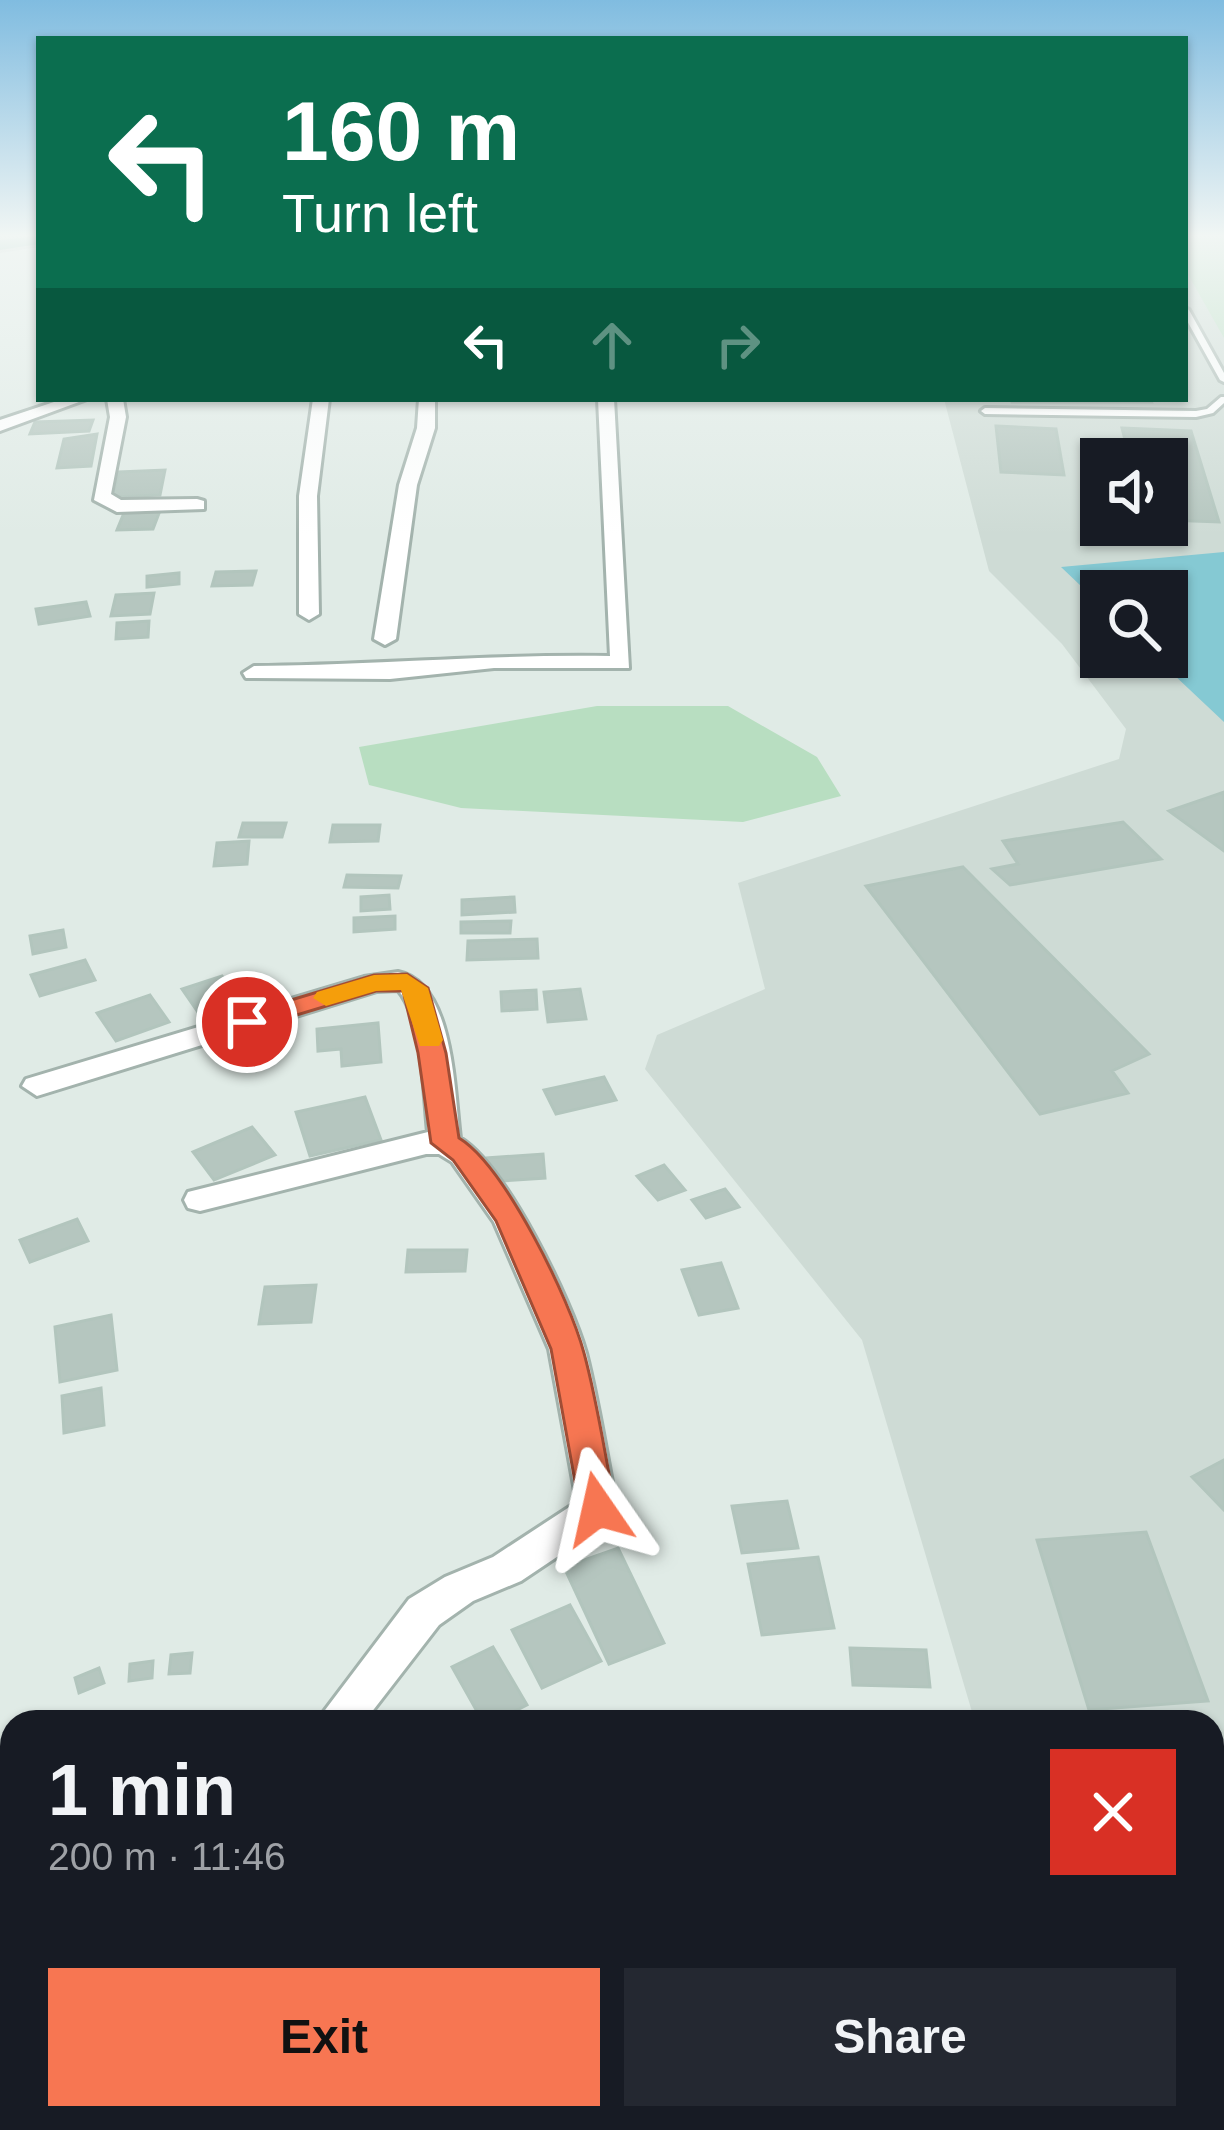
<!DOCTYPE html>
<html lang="en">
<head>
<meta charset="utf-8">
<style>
  body { margin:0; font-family:Helvetica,sans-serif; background:#242831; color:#f1f3f6; height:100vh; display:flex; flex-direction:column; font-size:45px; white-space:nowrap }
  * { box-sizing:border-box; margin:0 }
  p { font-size:39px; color:#9ea1a6 }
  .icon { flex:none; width:66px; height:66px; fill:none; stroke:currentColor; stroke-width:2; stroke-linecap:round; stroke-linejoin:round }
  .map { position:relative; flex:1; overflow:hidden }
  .side { position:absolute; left:0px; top:1710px; width:1224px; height:420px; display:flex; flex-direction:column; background:#171b24; border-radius:36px 36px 0 0; box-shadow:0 3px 9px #0004 }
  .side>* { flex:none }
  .top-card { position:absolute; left:36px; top:36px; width:1152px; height:366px; border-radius:0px; box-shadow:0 3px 9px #0004; background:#0b6e4f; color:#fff; overflow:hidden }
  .tools { position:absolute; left:1080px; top:438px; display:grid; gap:24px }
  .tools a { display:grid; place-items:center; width:108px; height:108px; border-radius:0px; background:#171b24; box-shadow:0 3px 9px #0004; font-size:60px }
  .pin { position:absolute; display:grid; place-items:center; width:102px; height:102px; color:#fff; margin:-51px; border:6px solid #fff; border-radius:50%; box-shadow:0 3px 12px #0007 }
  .me { position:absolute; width:132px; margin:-66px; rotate:349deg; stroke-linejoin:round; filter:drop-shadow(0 0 9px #0008) }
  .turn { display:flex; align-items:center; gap:42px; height:252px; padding:0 48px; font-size:54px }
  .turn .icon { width:156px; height:156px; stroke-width:2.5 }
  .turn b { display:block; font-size:84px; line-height:102px }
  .lanes { display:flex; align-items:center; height:114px; padding:0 48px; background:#0003; justify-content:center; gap:60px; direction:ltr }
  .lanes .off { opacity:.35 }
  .round { display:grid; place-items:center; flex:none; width:126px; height:126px; border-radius:0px; background:#242831 }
  .head { display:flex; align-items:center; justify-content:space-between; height:204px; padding:0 48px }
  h1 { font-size:72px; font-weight:700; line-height:90px }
  .primary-button { display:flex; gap:24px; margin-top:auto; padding:24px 48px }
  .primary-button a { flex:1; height:138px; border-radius:0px; background:#f77652; color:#111; font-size:48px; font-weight:700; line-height:138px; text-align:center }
  .primary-button a+a { background:#242831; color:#f1f3f6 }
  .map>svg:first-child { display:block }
  .built { fill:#cedbd5; fill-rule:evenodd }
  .green { fill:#b8dec1 }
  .water { fill:#85c9d3 }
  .building { fill:#b5c6bf; stroke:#b2c5bd; stroke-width:3 }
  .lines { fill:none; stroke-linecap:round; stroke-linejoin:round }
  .lane-casing { stroke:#a3b3ad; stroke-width:6 }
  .street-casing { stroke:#a3b3ad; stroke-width:6 }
  .primary-casing { stroke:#c1c8c6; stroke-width:6 }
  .lane { fill:#fff; fill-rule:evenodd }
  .street { fill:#fff; fill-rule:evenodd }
  .primary { fill:#63a390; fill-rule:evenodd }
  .route { fill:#f77652; stroke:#a14d35; stroke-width:3 }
  .slow { fill:#f59e0b }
</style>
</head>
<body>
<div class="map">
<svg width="1224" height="2130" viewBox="0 0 1224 2130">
  <rect width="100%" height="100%" fill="#e0ebe6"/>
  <path class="built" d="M1185,236H1224V1954L1212,1950V1722H975L862,1340L645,1069L657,1035L765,989L738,883L1119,759L1126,729L1062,644L989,571L944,399H1185ZM1101,459H1167V525H1101ZM1101,591H1167V657H1101Z"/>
  <path class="green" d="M1185,236H1224V338L1185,269Z
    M597,706H728L817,757L841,796L743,822L461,808L369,785L359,747Z"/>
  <path class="water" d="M1224,552V722L1155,657H1167V591H1101V605L1061,567Z"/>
  <path class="building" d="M1011,399H1149L1151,402H1012Z
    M93,420L89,431L30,434L35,422Z
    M996,426L1056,429L1064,475L1001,472Z
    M1122,428L1191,431L1219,522L1167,520V459H1130Z
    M97,434L91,466L57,468L64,439Z
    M165,470L160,495L112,497L119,472Z
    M126,508H161L153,529L117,530Z
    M256,571L252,585L212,586L216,572Z
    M179,573V584L147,587V576Z
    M154,593L150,614L111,616L116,595Z
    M86,602L90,616L39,624L36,609Z
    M149,621L148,637L116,639L117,623Z
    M1224,792V851L1169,811Z
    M1123,822L1161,859L1010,885L992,869L1018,864L1003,841Z
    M243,823H286L282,837H239Z
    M333,825H380L378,841L330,842Z
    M249,841L247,864L214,866L217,843Z
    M963,867L1149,1054L1112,1071L1128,1093L1040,1114L866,886Z
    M347,875L401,876L398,888L344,887Z
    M389,895L390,909L361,911V897Z
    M514,897L515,912L462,915V900Z
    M395,916V929L354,932V918Z
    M511,921L510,933H461V922Z
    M63,930L66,947L33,954L30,936Z
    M537,939L538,958L467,960L468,941Z
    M85,960L95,980L40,996L31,975Z
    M222,976L243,1004L202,1018L182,989Z
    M580,989L586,1019L548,1022L544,992Z
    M536,990L537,1009L502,1011L501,992Z
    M150,995L169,1022L116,1041L97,1013Z
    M378,1023L381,1062L342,1066L341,1049L318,1051L317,1029Z
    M604,1077L616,1100L556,1114L544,1090Z
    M365,1097L381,1140L310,1156L296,1112Z
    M252,1127L275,1155L214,1180L193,1152Z
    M543,1154L545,1178L488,1182L487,1158Z
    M664,1165L685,1190L658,1200L637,1176Z
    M725,1189L739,1207L706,1218L692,1200Z
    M77,1219L88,1241L30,1262L20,1240Z
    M408,1250H467L465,1271L406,1272Z
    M721,1263L738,1308L699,1315L682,1270Z
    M316,1285L311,1322L259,1324L265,1287Z
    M111,1315L117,1370L60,1382L55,1327Z
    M101,1388L104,1425L64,1433L62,1396Z
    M1224,1460V1510L1192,1477Z
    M787,1501L798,1548L742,1553L732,1506Z
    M1146,1532L1208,1701L1089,1710L1037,1540Z
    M618,1548L664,1643L609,1664L564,1567Z
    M818,1557L834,1628L762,1635L748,1564Z
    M570,1605L601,1661L542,1688L512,1630Z
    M493,1647L527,1705L493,1722H483L452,1667Z
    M850,1648L926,1650L930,1687L853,1685Z
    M192,1653L190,1673L169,1674L171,1655Z
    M153,1661L152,1678L129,1681L130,1664Z
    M99,1668L104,1683L79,1693L75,1678Z
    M1212,1759L1224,1763V1855L1212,1851Z
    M12,1898V1966L0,1938V1905Z
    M1082,2118H1158L1166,2130H1091Z"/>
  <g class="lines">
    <defs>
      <path id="lane" d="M1185,308L1189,310L1224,373V382L1220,380L1185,317Z
        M1221,397H1224V403L1213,413L1196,417L985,414L981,411L985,408L1196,411L1207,409Z"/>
      <path id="street" d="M63,399H87L0,431V420Z
        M107,399H123L126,417L111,494L121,500L197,499L204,501V509L117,512L94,500L110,417Z
        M313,399H329L317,496L319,614L309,620L299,614V496Z
        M419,399H435V428L417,485L396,639L385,645L374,639L399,485L417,428Z
        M598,399H614L629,668H494L390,679L246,678L243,673L254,666C373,665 491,654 610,656Z
        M398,972C454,983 454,1091 460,1138C506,1166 571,1300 586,1353C599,1404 607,1457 617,1509L612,1520L521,1581L473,1601L439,1625L364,1722H316L409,1599L445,1577L493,1557L577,1502L549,1349L494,1222L452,1162L439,1154H426L200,1211L188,1208L184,1200L188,1192L428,1132C424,1095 423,1018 398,990L377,991L37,1096L22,1086L26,1079L364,977Z
        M12,2082V2118H33L23,2130H0V2086Z"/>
      <path id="primary" d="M39,236V244L0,250V240Z"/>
    </defs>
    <use href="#lane" class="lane-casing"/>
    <use href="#street" class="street-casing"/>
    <use href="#primary" class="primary-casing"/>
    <use href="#lane" class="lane"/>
    <use href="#street" class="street"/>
    <use href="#primary" class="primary"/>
  </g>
  <linearGradient id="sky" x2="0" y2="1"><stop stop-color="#80bce0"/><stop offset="0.44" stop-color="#f1f6f4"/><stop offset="1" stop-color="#f1f6f4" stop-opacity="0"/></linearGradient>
  <rect width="1224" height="535" fill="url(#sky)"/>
  <path class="route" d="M407,974L428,988L446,1053L459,1138C505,1166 570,1300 584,1353C598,1404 605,1457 616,1509L610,1519L598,1524L585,1519L580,1509L551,1349L496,1221L453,1160L431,1143L418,1053L403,991H376L247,1030L234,1022L238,1016L374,975Z"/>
  <path class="slow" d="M407,974L428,988L443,1040L439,1046H420L401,990L376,991L326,1006L313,998L317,992L374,975Z"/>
</svg>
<div class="tools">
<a><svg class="icon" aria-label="sound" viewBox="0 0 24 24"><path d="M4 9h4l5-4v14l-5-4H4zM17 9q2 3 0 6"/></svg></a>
<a><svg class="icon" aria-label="search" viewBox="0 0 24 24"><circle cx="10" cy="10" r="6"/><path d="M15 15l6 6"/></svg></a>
</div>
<div class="pin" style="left:247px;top:1022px;background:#d93025"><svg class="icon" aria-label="arrive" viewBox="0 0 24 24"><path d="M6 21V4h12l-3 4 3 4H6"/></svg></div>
<svg class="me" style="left:598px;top:1509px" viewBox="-20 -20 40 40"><path d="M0-17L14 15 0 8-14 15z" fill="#f77652" stroke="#fff" stroke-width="4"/></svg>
<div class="top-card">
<div class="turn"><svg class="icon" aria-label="left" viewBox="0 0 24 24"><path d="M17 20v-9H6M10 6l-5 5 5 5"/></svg><div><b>160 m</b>Turn left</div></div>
<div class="lanes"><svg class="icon" aria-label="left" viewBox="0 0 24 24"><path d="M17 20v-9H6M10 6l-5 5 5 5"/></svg><svg class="icon off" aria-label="ahead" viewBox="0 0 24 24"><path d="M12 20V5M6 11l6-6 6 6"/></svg><svg class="icon off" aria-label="right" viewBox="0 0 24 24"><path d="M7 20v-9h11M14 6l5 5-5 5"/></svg></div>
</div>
<section class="side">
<div class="head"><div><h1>1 min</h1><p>200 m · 11:46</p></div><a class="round" style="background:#d93025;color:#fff"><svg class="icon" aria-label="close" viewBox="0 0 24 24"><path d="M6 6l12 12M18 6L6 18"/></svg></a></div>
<div class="primary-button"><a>Exit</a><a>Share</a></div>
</section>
</div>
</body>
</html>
